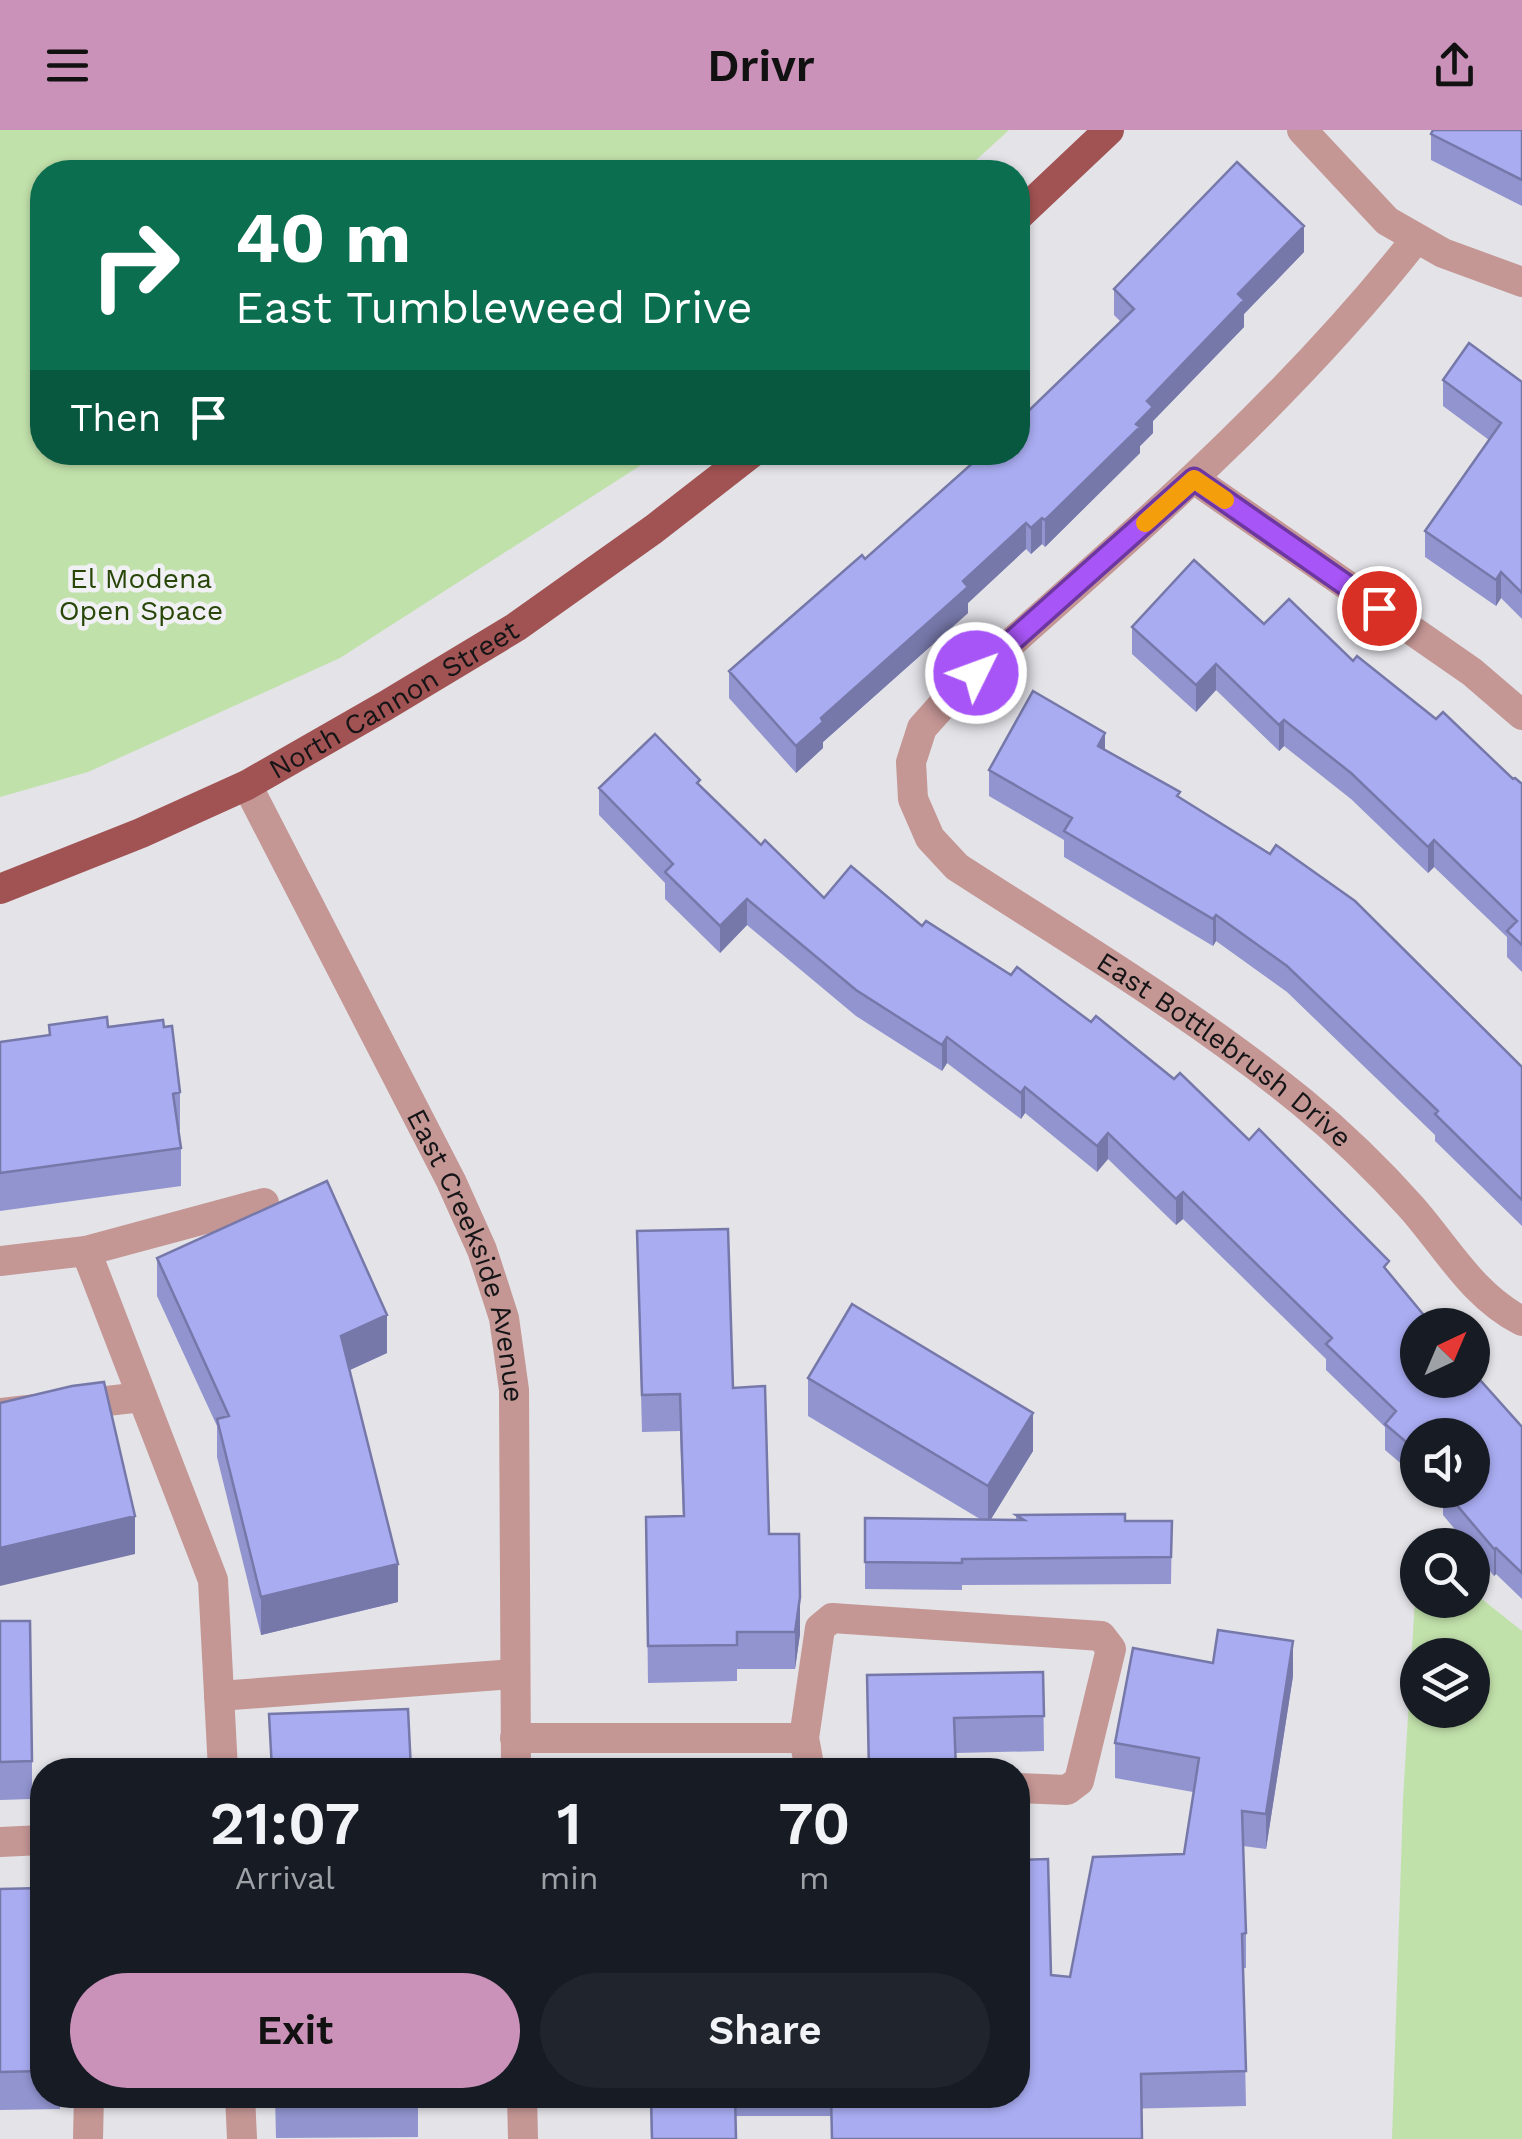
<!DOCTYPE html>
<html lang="en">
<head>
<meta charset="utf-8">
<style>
  body { margin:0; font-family:"Work Sans",sans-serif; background:#20242c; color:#f1f3f6; height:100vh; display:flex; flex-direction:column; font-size:38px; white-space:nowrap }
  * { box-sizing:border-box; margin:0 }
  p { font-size:32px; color:#9ea1a6 }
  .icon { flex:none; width:55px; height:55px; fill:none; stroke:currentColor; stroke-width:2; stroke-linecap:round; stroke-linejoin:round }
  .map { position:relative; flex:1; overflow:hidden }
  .details { position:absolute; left:30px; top:1628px; width:1000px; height:350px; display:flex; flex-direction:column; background:#171b24; border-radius:40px; box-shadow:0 2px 8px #0004 }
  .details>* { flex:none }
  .guide { position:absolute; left:30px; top:30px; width:1000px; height:305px; border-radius:40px; box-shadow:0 2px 8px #0004; background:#0b6e4f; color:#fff; overflow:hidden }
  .needle { width:65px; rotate:44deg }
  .controls { position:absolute; left:1400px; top:1178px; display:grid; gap:20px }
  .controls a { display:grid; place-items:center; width:90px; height:90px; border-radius:50%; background:#171b24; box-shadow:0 2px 8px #0004; font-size:50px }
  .pin { position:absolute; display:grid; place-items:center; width:85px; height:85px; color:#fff; margin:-42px; border:5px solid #fff; border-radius:50%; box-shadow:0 2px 10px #0007 }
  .me { position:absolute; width:110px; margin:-55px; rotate:48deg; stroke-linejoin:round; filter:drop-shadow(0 0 8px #0008) }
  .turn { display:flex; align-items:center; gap:35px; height:210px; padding:0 40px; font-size:45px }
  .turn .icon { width:130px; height:130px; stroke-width:2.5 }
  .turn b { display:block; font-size:70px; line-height:85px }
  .then { display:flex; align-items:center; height:95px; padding:0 40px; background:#0003; gap:20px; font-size:38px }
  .eta { display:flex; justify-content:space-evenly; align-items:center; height:170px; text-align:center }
  .eta b { font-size:60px; font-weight:600; line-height:70px }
  .cta { display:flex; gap:20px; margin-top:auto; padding:20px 40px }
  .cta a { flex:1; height:115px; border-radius:60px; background:#ca91b9; color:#111; font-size:40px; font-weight:600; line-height:115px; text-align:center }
  .cta a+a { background:#20242c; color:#f1f3f6 }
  header { display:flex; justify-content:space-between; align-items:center; height:130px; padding:0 40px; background:#ca91b9; color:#111; font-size:45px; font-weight:600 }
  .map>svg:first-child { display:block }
  .green { fill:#c1e1aa; fill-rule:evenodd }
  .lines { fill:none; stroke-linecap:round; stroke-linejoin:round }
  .minor { stroke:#c49694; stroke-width:30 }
  .major { stroke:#a15252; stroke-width:30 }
  .wall { fill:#9194cf }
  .shaded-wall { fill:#7678a9 }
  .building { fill:#a9acf1; stroke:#7678a9; stroke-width:2.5 }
  .route-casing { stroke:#6d37a1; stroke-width:25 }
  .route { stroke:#a855f7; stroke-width:18 }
  .slow { stroke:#f59e0b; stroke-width:18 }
  .labels { text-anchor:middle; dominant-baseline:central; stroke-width:9; stroke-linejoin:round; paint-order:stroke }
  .park-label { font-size:28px; fill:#294609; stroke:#f1f0f5 }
  .street-label { font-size:28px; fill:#151517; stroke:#f1f0f5 }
</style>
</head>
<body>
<header><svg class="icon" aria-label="menu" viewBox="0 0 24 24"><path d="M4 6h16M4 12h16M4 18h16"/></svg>Drivr<svg class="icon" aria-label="share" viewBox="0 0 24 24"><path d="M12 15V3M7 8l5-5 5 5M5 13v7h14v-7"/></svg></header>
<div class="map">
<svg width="1522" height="2009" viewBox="0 0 1522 2009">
  <rect width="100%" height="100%" fill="#e3e3e8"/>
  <path class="green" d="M0,0H1009L963,42H42V322L660,323L340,528L88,642L0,667Z
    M1417,1435L1418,1470H1472L1473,1462L1522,1501V2009H1392L1403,1670ZM1418,1525H1472V1580H1418Z"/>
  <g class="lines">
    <g class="minor">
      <path d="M1302,0L1387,91L1443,123L1522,152"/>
      <path id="s1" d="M1416,109C1280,282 1110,424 947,570L922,598L911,632L913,669L930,708L957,737C1073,812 1194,884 1302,972C1341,1004 1378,1040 1412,1078C1447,1118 1473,1166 1522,1191"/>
      <path d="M1194,349L1472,542L1522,585"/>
      <path id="s2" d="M247,655L451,1051L482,1120L504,1188L514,1260L516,1640"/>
      <path d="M86,1121L213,1450L223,1640"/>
      <path d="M0,1131L86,1121L264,1073"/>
      <path d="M0,1283L142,1267"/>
      <path d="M219,1566L514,1544"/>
      <path d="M515,1608H804"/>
      <path d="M810,1640L804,1608L820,1498L832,1488L1101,1506L1111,1519L1079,1651L1067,1660L1018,1658"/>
      <path d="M0,1712L42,1710"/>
      <path d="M240,1965L242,2009"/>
      <path d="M522,1965L523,2009"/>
      <path d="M88,2009L89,1965"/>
    </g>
    <g class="major">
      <path d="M1018,86L1109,0"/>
      <path id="s3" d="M0,759L141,703L247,655L385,576L516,497L654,399L753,322"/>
    </g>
  </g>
  <path class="wall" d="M1522,0V76L1431,30V4Z
    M1304,122L1244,184V197L1153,291V303L1140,316V323L1045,417L1042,414L1031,424L1026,419L968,473V483L823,612V618L796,643L729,568V541L865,429L972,334L1121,192L1114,185V159Z
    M1443,250L1522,252V489L1501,468L1496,476L1425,427V401L1489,310L1443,276Z
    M1264,494L1353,531L1522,654V842L1507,827V807L1434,737L1428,743L1351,669L1284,616L1279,621L1216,560L1196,582L1132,524V497Z
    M1105,620L1180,668L1522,937V1096L1435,1011V1005L1287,862L1216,811L1213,816L1064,727V710L989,666V640Z
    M700,656L761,715L824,768L922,796L1389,1146L1522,1297V1469L1496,1444L1494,1446L1472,1420V1415H1468L1443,1385V1369L1432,1360H1472L1418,1305V1348L1385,1320V1297L1326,1240V1229L1183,1089L1176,1095L1108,1029L1097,1042L1025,983L1021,989L947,933L942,941L856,886L747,795L720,823L665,769V753L599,685V658Z
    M49,895L108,897L180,962V1000L178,1001L181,1018V1056L0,1081V912L49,905Z
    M637,1101L733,1258L769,1404L800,1504L795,1539H737V1551L648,1553L646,1387L683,1386L680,1301L642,1302Z
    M157,1128L387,1223L350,1240L398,1472L261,1505L217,1327V1296L157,1166Z
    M808,1248L1033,1321L991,1389L1016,1390V1385L1125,1391H1172L1171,1454L962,1455V1460L865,1459V1388L980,1389L808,1286Z
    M0,1491L32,1631V1669L0,1670Z
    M1213,1533L1293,1546L1266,1719L1243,1716L1246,1803V1838H1243L1246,1976L831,1986H735L736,2009H651L650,1965H1018L1051,1845L1070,1847L1184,1724L1193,1662L1115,1648V1613Z
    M1043,1542L1044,1621L956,1623V1640H868L867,1545Z
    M42,1758V1965H60V1979L0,1980V1759Z
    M275,1965H418V2007L276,2008Z"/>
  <path class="shaded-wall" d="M1304,96V122L1244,184V197L1153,291V303L1140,316V323L1045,417V390L1136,294L1147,271L1238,164Z
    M1042,388V414L1031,424V398Z
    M1026,393V419L968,473V483L823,612V618L796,643V616L821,588L963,451Z
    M1501,442V468L1496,476V450Z
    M1216,534V560L1196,582V555Z
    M1284,590V616L1279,621V595Z
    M1105,603V629L1098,616Z
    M1434,710V737L1428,743V717Z
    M747,769V795L720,823V796Z
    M1216,785V811L1213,816V789Z
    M947,907V933L942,941V915Z
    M1025,957V983L1021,989V963Z
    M1108,1003V1029L1097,1042V1016Z
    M1183,1062V1089L1176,1095V1069Z
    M387,1185V1223L341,1244V1206Z
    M1033,1283V1321L988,1394V1356Z
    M135,1386V1424L0,1456V1418Z
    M1496,1418V1444L1494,1446V1419Z
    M398,1434V1472L261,1505V1467Z
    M800,1467V1504L795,1539V1502Z
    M1293,1511V1546L1266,1719V1684Z"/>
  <path class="building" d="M1433,0H1522V50L1431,4Z
    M1237,32L1304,96L1238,164L1244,170L1147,271L1153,277L1136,294L1140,297L1045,390L1042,388L1031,398L1026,393L963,451L968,457L821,588L823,592L796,616L729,541L862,425L865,429L985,322H1018V291L1134,179L1114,159Z
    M1469,213L1522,252V463L1501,442L1496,450L1425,401L1501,293L1443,250Z
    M1194,430L1264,494L1289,469L1353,531L1357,526L1436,589L1443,582L1513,649L1515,648L1522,654V815L1507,801L1517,791L1434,710L1428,717L1351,643L1284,590L1279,595L1216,534L1196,555L1132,497Z
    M1033,561L1105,603L1098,616L1180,662L1177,666L1270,724L1276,715L1355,771L1522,937V1070L1435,984L1438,981L1287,836L1216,785L1213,789L1064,701L1072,688L989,640Z
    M655,604L700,650L697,653L761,715L765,710L824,768L851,736L922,796L926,791L1011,845L1017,837L1091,892L1096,886L1174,949L1180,943L1249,1010L1259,999L1389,1131L1384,1137L1432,1195H1418V1250H1472V1241L1522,1297V1443L1496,1418L1494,1419L1444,1360H1472V1305H1418V1322L1385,1294L1396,1281L1326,1214L1332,1208L1183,1062L1176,1069L1108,1003L1097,1016L1025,957L1021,963L947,907L942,915L856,860L747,769L720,796L665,742L673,734L599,658Z
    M107,887L108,897L163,890L164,897L172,896L180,962L173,964L181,1018L0,1043V912L50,905L49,895Z
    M327,1051L387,1185L341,1206L398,1434L261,1467L217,1289L229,1286L157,1128Z
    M728,1099L733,1258L765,1256L769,1404H799L800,1467L795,1502H737V1515L648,1516L646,1387L684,1386L680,1264L642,1265L637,1101Z
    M852,1174L1033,1283L988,1356L808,1248Z
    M104,1252L135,1386L0,1418V1273L72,1256Z
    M1125,1384V1391H1172L1171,1427L962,1429V1433L865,1432V1388L1024,1390L1016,1385Z
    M0,1491H30L32,1631L0,1632Z
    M1218,1500L1293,1511L1266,1684L1242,1681L1246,1803L1242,1804L1246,1941L1141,1944L1142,2009H832L831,1965H1018V1730L1048,1729L1051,1845L1070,1847L1093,1727L1184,1724L1199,1628L1115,1613L1133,1518L1213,1533Z
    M1043,1542L1044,1586L954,1588L956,1640H869L867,1545Z
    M408,1579L411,1640H272L269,1584Z
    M42,1758V1941L0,1942V1759Z
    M276,1965H418V1969L276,1970Z
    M651,1965H735L736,2009H652Z"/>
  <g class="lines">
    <defs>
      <path id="route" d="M976,543L1194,349L1379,478"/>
    </defs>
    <use href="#route" class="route-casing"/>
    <use href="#route" class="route"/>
    <path class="slow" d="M1145,393L1194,349L1225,370"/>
  </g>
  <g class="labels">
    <g class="park-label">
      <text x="141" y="448">El Modena<tspan x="141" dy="32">Open Space</tspan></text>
    </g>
    <g class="street-label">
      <text stroke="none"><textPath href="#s3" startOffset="438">North Cannon Street</textPath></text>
      <text stroke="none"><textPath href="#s1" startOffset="1175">East Bottlebrush Drive</textPath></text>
      <text stroke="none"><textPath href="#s2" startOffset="522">East Creekside Avenue</textPath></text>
    </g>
  </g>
</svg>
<div class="controls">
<a><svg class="needle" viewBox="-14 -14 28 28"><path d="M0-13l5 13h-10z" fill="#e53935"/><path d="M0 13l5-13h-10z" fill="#9ea1a6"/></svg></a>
<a><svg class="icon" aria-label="sound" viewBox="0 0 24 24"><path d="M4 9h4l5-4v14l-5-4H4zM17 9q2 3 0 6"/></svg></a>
<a><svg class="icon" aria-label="search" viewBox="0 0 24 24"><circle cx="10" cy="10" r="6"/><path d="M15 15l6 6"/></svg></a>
<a><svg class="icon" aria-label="layers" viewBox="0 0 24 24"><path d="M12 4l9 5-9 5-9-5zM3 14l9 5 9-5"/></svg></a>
</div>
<div class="pin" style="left:1379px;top:478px;background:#d93025"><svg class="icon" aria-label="arrive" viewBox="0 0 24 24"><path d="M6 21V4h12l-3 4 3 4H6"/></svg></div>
<svg class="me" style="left:976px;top:543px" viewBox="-20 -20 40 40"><circle r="17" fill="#a855f7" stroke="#fff" stroke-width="3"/><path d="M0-11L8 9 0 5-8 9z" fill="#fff"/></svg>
<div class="guide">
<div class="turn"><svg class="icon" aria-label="right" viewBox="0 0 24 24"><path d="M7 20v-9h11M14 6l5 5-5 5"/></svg><div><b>40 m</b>East Tumbleweed Drive</div></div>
<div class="then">Then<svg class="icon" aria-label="arrive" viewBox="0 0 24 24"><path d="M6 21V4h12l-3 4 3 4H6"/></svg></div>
</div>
<section class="details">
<div class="eta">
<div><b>21:07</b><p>Arrival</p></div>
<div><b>1</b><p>min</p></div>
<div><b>70</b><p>m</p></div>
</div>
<div class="cta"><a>Exit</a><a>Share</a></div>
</section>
</div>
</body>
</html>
